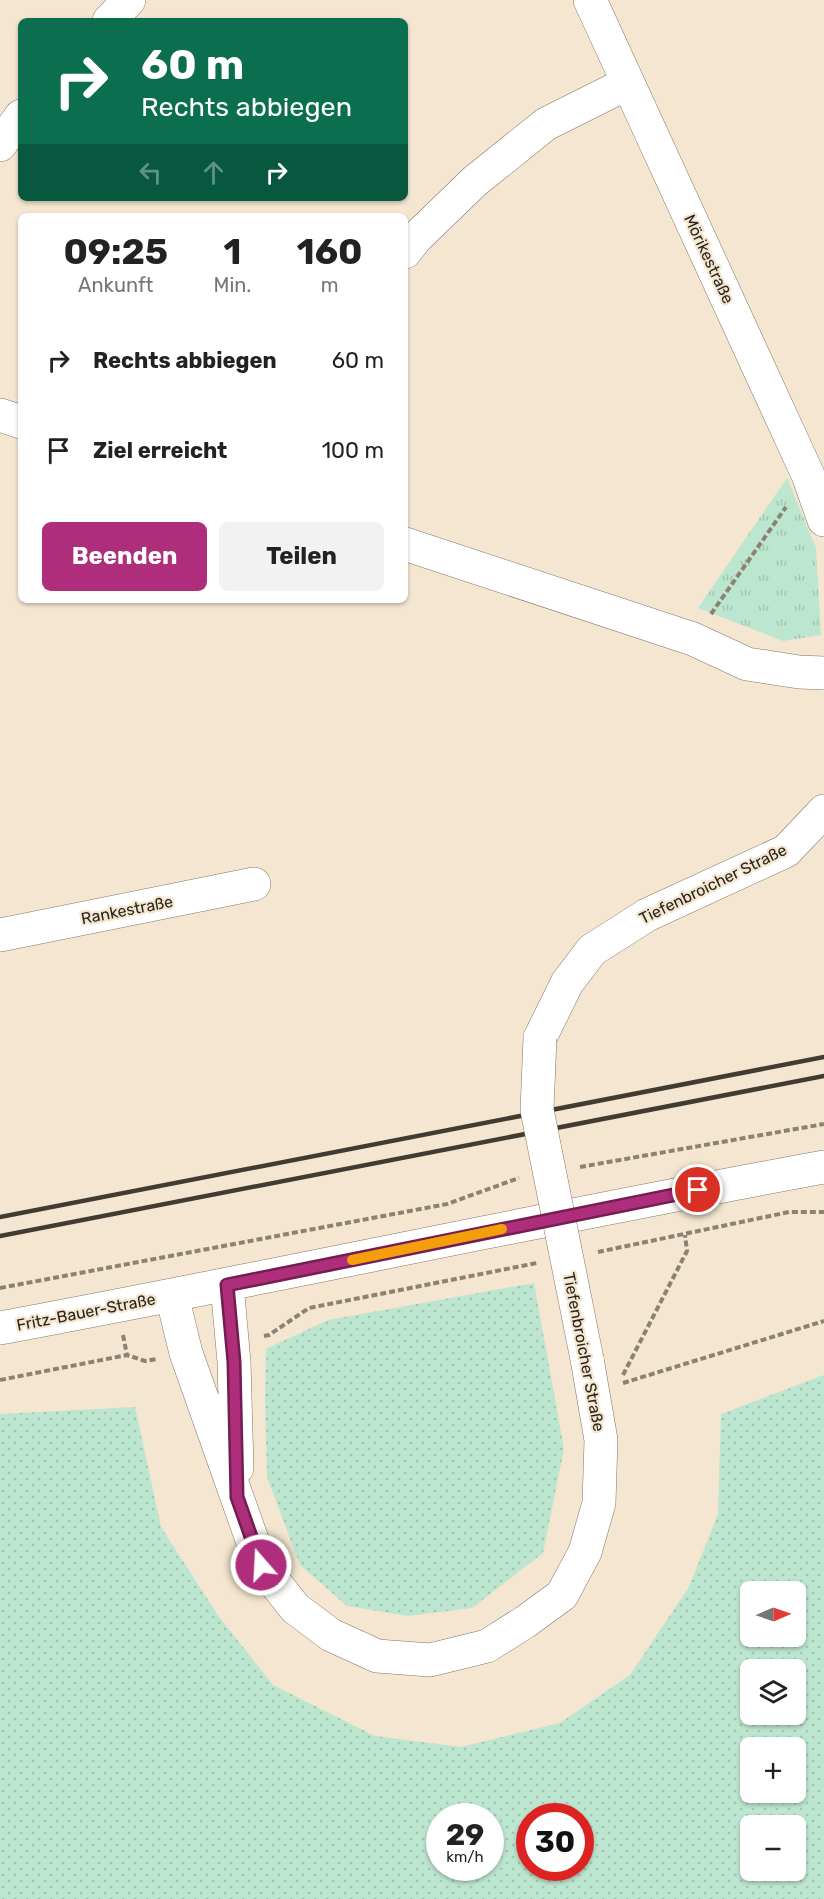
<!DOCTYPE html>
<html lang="de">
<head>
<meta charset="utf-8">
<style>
  body { margin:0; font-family:Rubik,sans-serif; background:#f2f2f2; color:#222; height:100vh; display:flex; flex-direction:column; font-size:22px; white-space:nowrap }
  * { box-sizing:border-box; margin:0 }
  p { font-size:20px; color:#767676 }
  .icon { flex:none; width:33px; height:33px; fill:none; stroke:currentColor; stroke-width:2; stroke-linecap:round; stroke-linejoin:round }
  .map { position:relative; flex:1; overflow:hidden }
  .panel { position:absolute; left:18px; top:213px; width:390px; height:390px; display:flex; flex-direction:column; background:#fff; border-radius:9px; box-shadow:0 2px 4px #0004 }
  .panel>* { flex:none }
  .banner { position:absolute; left:18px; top:18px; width:390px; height:183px; border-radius:9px; box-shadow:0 2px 4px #0004; background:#0b6e4f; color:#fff; overflow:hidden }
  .needle { width:39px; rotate:88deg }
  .controls { position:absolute; left:740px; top:1581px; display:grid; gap:12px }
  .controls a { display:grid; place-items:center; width:66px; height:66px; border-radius:9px; background:#fff; box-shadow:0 2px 4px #0004; font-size:30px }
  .speed { position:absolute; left:426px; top:1803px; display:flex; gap:12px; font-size:30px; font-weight:700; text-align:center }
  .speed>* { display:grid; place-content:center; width:78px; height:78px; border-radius:50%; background:#fff; box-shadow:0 2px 4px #0004; line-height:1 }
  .speed small { font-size:15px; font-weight:400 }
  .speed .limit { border:9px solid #d22; background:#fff; color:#111 }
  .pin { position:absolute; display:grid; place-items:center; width:51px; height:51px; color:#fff; margin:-26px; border:3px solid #fff; border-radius:50%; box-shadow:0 2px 6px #0007 }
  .me { position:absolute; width:66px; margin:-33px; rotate:341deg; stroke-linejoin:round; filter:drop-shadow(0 0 4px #0008) }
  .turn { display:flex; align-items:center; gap:21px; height:126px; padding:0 24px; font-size:27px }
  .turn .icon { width:78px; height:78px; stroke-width:2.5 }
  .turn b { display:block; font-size:42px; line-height:51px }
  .lanes { display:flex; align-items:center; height:57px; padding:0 24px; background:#0003; justify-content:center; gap:30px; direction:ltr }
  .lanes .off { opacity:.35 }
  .eta { display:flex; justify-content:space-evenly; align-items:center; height:102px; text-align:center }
  .eta b { font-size:36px; font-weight:700; line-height:42px }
  .button { display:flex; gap:12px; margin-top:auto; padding:12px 24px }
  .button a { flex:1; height:69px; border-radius:9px; background:#af2e7b; color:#fff; font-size:24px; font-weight:700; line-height:69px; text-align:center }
  .button a+a { background:#f2f2f2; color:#222 }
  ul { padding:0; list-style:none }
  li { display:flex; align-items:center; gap:18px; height:90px; padding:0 24px }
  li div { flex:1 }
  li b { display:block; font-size:22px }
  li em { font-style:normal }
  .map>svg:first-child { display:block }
  .grass { fill:url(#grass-dots); fill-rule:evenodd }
  .park { fill:url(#park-tufts) }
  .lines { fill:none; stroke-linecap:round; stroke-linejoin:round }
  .minor-casing { stroke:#847763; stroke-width:34 }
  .major-casing { stroke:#847763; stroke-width:34 }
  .path { stroke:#8b8273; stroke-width:4; stroke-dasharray:6 3; stroke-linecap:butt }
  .minor { stroke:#fff; stroke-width:33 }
  .major { stroke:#fff; stroke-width:33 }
  .rail { stroke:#413b31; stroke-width:4.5 }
  .minor-bridge-casing { stroke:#847763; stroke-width:34; stroke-linecap:butt }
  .minor-bridge { stroke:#fff; stroke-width:33 }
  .route-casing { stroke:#721e50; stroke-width:15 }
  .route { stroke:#af2e7b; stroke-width:10 }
  .slow { stroke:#f59e0b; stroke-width:10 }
  .labels { text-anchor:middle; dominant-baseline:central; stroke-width:4.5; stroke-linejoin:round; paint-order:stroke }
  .street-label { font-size:16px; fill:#29241c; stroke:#f4e6d0 }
</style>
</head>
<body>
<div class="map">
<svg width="824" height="1899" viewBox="0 0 824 1899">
  <defs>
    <pattern id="grass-dots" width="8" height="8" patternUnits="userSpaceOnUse" patternTransform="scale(1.5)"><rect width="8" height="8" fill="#bce6cf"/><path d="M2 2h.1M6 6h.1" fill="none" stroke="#a2c5b1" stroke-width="1.8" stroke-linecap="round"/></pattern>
    <pattern id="park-tufts" width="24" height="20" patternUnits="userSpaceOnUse" patternTransform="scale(1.5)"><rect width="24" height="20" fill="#bce6cf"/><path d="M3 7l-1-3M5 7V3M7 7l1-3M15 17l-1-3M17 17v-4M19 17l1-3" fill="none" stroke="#a2c5b1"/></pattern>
  </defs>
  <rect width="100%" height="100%" fill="#f4e6d0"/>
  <path class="grass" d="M534,1283L564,1449L543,1553L472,1608L408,1616L347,1606L300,1565L267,1477L265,1398L266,1349L328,1320Z
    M824,1375V1899H0V1414L135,1407L161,1527L219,1617L273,1685L375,1736L461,1747L560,1723L630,1675L689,1587L718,1514L721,1414ZM750,1592H795V1636H750ZM750,1670H795V1714H750ZM750,1748H795V1792H750ZM440,1816H490V1868H440ZM530,1816H580V1868H530ZM750,1826H795V1870H750Z"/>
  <path class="park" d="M787,478L816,548L821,635L783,641L698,608Z"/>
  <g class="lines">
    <defs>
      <path id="minor" d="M590,0L808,475L824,520
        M109,21L129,0
        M0,145L21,116
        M405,252L416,238L475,181L546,124L628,83
        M0,415L21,422
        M405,544L693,639L747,664L799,672L824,673
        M0,935L254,884
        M540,1038L567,983L592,950L647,915L786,851L824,811
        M227,1285L234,1362L237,1468
        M172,1296L186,1353L261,1565L295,1608L331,1635L377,1656L430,1660L487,1646L525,1622L562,1595L585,1552L599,1503L601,1440L587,1359"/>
      <path id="major" d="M0,1328C275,1277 549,1217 824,1167"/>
    </defs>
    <use href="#minor" class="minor-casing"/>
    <use href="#major" class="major-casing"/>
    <path class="path" d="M711,614L786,507
      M580,1167L824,1124
      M598,1252L789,1212H824
      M0,1288L447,1204L519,1178
      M123,1335L127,1355
      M264,1336L269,1335L309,1308L537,1263
      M623,1375L687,1251L685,1235
      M0,1380L127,1355L145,1361L157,1359
      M623,1383L824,1321"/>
    <use href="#minor" class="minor"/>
    <use href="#major" class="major"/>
    <path class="rail" d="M0,1217L824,1057
      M0,1236L824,1076"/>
    <defs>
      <path id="minor-bridge" d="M540,1038L537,1110L587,1359"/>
    </defs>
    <use href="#minor-bridge" class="minor-bridge-casing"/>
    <use href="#minor-bridge" class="minor-bridge"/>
  </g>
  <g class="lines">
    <defs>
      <path id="route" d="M261,1565L237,1497L234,1362L227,1285L698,1190"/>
    </defs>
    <use href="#route" class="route-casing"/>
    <use href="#route" class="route"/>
    <path class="slow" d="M352,1260L502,1229"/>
  </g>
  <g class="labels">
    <g class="street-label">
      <text transform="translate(709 259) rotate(65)">Mörikestraße</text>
      <text transform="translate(713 884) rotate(-26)">Tiefenbroicher Straße</text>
      <text transform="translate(127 910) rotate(-11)">Rankestraße</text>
      <text transform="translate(86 1312) rotate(-11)">Fritz-Bauer-Straße</text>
      <text transform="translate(584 1352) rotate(79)">Tiefenbroicher Straße</text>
    </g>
  </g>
</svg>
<div class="controls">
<a><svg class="needle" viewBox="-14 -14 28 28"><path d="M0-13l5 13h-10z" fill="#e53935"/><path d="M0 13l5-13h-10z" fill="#767676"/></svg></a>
<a><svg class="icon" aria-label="layers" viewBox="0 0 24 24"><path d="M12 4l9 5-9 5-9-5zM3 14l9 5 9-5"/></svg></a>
<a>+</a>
<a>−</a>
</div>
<div class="speed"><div>29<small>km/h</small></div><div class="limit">30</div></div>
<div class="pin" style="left:698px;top:1190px;background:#d93025"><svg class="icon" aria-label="arrive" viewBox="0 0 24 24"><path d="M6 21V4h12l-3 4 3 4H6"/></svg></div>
<svg class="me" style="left:261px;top:1565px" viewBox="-20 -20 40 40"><circle r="17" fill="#af2e7b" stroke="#fff" stroke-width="3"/><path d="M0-11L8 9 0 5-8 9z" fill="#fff"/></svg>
<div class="banner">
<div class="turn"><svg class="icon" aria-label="right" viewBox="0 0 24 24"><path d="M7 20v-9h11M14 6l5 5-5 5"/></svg><div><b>60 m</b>Rechts abbiegen</div></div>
<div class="lanes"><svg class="icon off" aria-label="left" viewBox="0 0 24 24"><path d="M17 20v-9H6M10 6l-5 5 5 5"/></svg><svg class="icon off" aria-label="ahead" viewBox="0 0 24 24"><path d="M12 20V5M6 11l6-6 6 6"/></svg><svg class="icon" aria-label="right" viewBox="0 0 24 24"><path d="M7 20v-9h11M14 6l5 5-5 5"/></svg></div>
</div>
<section class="panel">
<div class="eta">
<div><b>09:25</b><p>Ankunft</p></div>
<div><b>1</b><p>Min.</p></div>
<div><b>160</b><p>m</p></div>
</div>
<ul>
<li><svg class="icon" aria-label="right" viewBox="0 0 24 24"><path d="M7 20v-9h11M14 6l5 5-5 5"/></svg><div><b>Rechts abbiegen</b></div><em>60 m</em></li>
<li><svg class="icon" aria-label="arrive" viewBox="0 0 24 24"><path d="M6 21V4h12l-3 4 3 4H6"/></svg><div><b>Ziel erreicht</b></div><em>100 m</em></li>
</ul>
<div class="button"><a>Beenden</a><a>Teilen</a></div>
</section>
</div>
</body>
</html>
